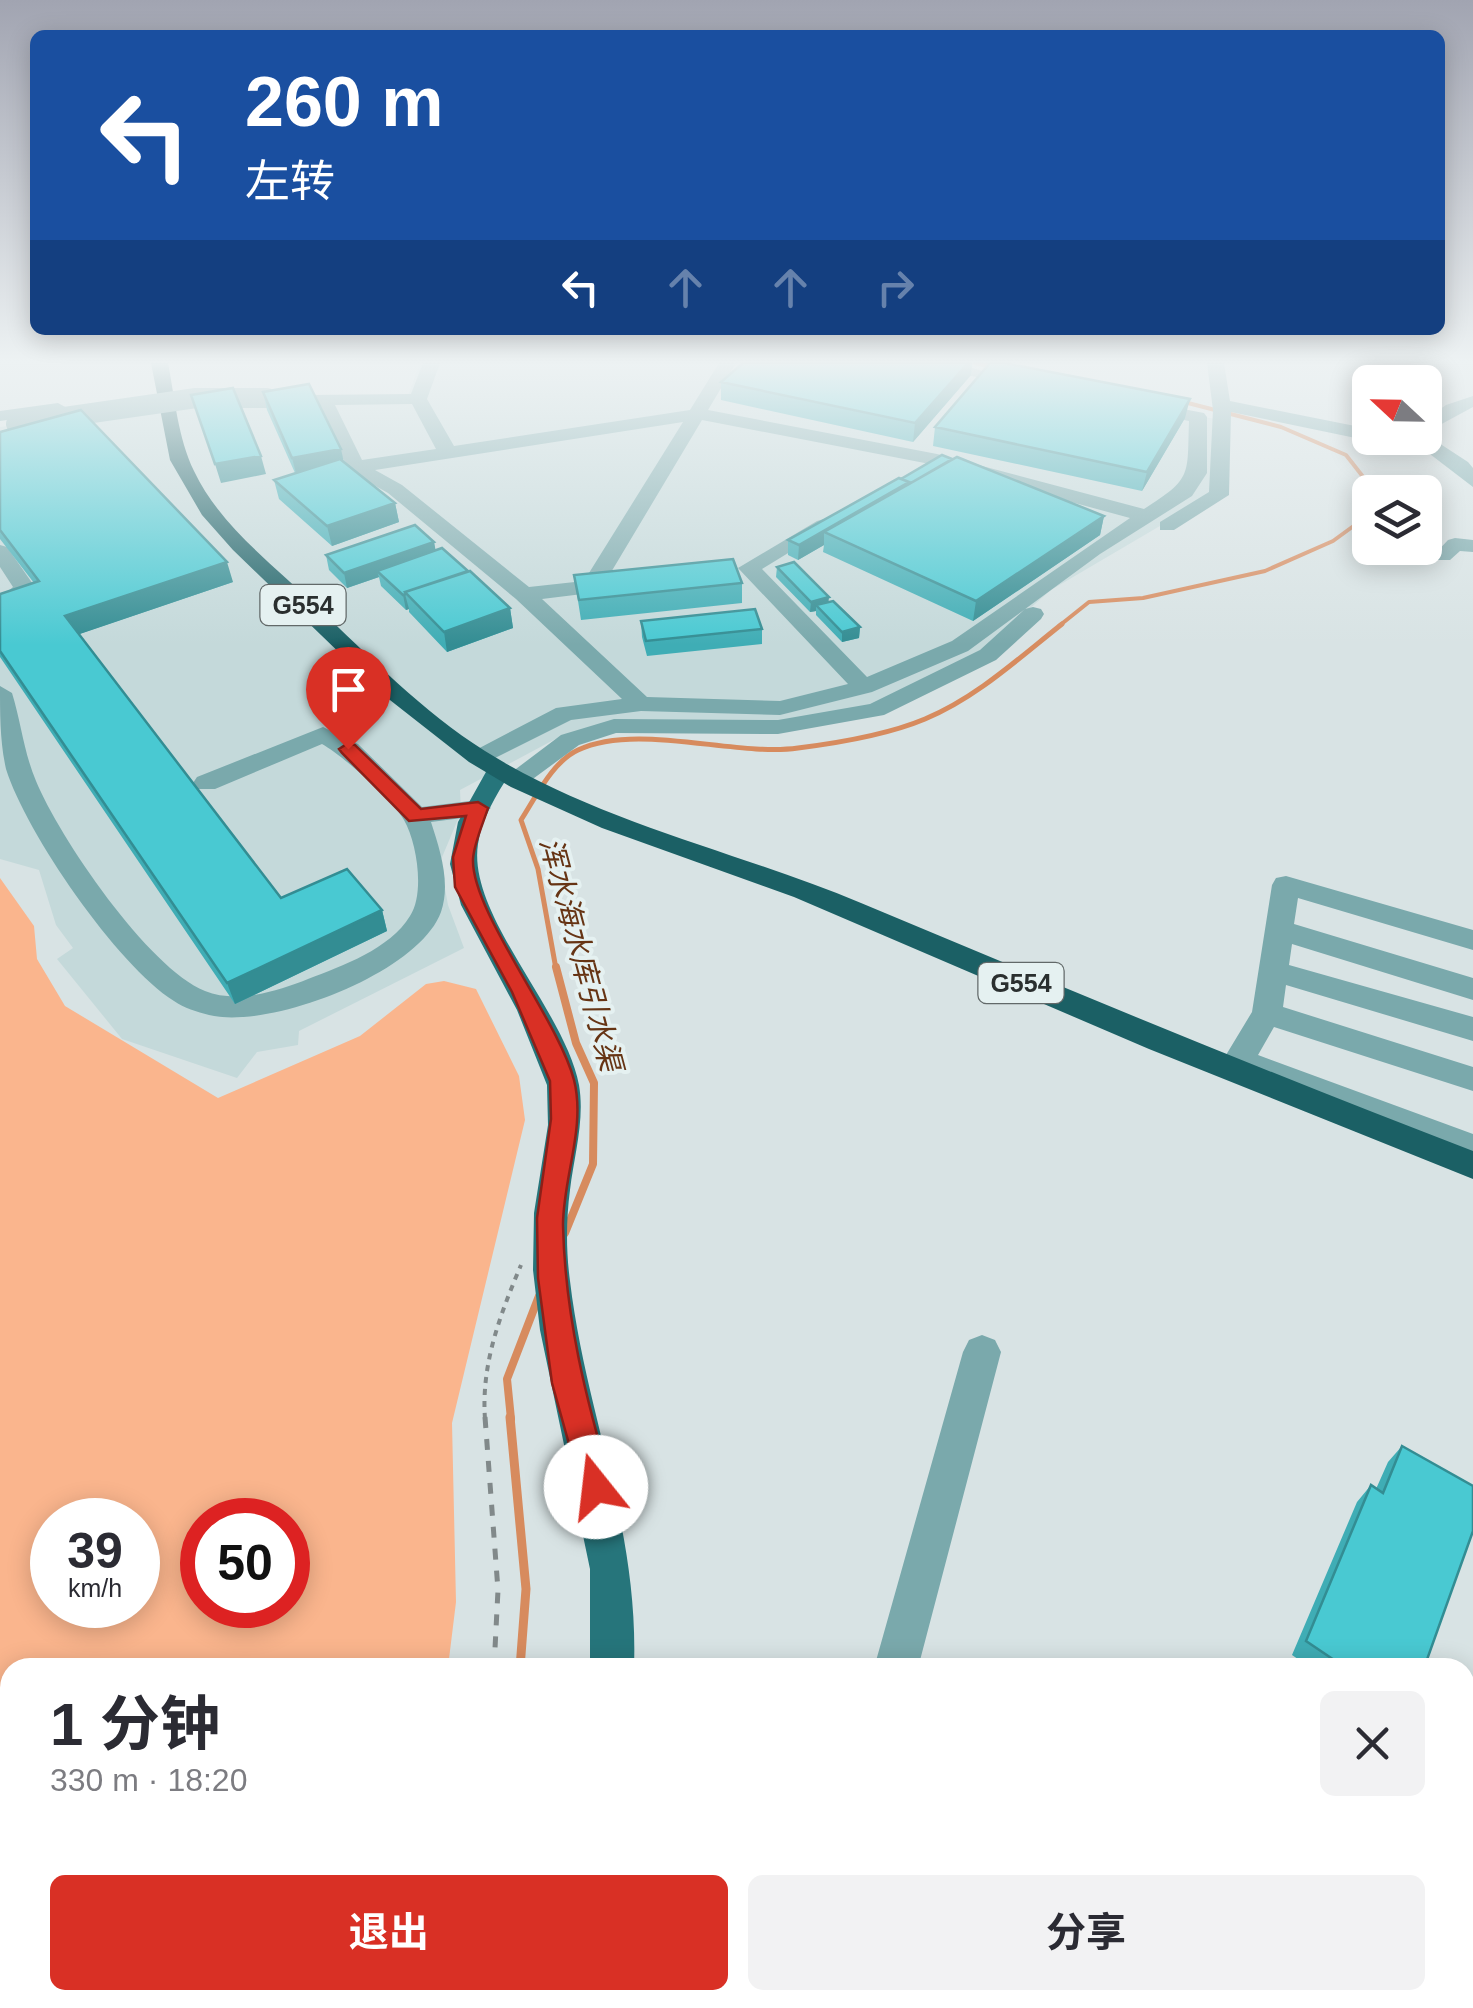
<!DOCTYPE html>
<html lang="zh">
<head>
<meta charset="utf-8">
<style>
  body { margin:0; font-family:Helvetica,"Noto Sans SC",sans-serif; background:#f2f2f3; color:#2b2b33; height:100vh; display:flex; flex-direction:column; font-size:38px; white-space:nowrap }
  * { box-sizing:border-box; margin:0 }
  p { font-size:32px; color:#7c7c81 }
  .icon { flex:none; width:55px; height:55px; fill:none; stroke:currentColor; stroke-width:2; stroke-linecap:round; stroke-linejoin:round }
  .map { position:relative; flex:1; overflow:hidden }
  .drawer { position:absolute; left:0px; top:1658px; width:1475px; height:352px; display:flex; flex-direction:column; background:#fff; border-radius:30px 30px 0 0; box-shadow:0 5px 25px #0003 }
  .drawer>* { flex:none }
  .guide { position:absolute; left:30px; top:30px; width:1415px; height:305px; border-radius:15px; box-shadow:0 5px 25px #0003; background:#1a4fa0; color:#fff; overflow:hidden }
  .needle { width:65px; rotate:292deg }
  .buttons { position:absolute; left:1352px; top:365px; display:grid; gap:20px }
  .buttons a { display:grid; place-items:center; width:90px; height:90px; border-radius:15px; background:#fff; box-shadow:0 5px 25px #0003; font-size:50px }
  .speed { position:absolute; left:30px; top:1498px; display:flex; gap:20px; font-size:50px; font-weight:700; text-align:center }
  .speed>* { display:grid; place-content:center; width:130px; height:130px; border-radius:50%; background:#fff; box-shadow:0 5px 25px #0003; line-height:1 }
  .speed small { font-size:25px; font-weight:400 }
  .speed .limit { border:15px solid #d22; background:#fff; color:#111 }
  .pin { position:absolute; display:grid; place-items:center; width:85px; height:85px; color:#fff; margin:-102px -42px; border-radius:50% 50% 50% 0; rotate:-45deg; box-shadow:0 0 10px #0007 }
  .pin .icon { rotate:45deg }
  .me { position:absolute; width:110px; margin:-55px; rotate:344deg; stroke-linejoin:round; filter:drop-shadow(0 0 8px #0008) }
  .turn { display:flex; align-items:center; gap:35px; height:210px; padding:0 50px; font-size:45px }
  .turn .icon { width:130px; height:130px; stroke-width:2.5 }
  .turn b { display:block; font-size:70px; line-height:85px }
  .lanes { display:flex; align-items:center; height:95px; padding:0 50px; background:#0003; justify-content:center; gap:50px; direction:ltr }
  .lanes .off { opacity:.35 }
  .round { display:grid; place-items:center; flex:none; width:105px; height:105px; border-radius:15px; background:#f2f2f3 }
  .summary { display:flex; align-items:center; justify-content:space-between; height:170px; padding:0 50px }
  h1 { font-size:60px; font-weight:700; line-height:75px }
  .cta { display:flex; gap:20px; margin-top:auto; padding:20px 50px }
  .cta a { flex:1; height:115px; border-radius:15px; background:#d93025; color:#fff; font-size:40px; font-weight:700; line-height:115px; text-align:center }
  .cta a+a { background:#f2f2f3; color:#2b2b33 }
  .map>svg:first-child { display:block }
  .built { fill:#c4d9da }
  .green { fill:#fab58d; fill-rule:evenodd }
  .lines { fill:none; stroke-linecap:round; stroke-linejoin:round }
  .stream-far3 { stroke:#d78b5e; stroke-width:4 }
  .stream-far2 { stroke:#d78b5e; stroke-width:5 }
  .stream-far1 { stroke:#d78b5e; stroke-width:8 }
  .stream { stroke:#d78b5e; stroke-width:9 }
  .path-far1 { stroke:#81898a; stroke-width:4; stroke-dasharray:6 6; stroke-linecap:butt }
  .path { stroke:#81898a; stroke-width:5; stroke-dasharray:11 11; stroke-linecap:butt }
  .minor { fill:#7aa9ac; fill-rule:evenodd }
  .major { fill:#26757b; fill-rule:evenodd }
  .highway { fill:#1b6065; fill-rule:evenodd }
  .rail-casing { stroke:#505656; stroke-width:12 }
  .rail { stroke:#e5f1f1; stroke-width:9; stroke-dasharray:28; stroke-linecap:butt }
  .minor-bridge { stroke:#7aa9ac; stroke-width:20 }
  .wall { fill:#3fadb5 }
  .shaded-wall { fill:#338d93 }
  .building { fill:#49c9d2; stroke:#338d93; stroke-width:2.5 }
  .route { fill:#d93025; stroke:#8d1f18; stroke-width:2.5 }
  .labels { text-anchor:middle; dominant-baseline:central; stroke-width:8; stroke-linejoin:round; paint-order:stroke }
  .shield { fill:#e5f1f1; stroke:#626969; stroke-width:2.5 }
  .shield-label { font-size:25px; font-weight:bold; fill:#2a2f2f }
  .water-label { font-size:30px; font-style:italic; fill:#663414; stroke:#e5f1f1 }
</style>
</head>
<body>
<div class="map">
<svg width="1473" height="2008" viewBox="0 0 1473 2008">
  <rect width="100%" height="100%" fill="#d8e3e4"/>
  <path class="built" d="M420,363H932L1215,419L1216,493L1051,590L972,659L875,707L809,718L561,736L460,790L461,812L440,862L448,905L464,948L299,1031L298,1045L257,1052L237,1078L122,1039L57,959L73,948L56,925L39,870L0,859V427L207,398L408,396Z
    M0,1839L10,1856V2000H93L97,2008H0Z"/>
  <path class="green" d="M0,878L34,926L37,959L65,1006L218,1098L360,1036L426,984L444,981L476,989L519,1076L525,1120L452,1423L456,1602L448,1667L10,1668V1759L0,1750ZM52,1520H138V1605H52ZM202,1520H288V1605H202Z"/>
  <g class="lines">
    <path class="stream-far3" d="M975,363L994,367
      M1184,402L1281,427L1346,455L1375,492
      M1059,626L1089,602L1143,598L1265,571L1333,541L1370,514"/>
    <path class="stream-far2" d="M556,969L538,869L521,820C536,797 552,762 578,750C637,722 735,757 798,748C838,743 887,735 925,719C976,698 1019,658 1062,624"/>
    <path class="stream-far1" d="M556,967L576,1043L594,1083L593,1164L565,1233
      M511,1419L507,1379L539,1296"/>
    <path class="stream" d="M510,1417L526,1589L520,1668"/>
    <path class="path-far1" d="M485,1419C481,1364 500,1315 521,1265"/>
    <path class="path" d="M485,1417L498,1590L494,1668"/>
    <path class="minor" d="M423,363H440L427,399L454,446L690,410L719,363H736L708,410L937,454L1144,509C1193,478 1187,476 1189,421L1140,411L1137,407L1146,402L1204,413L1207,417V473L1192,496L1100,554L968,651L872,692L780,715L641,711L571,720L479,766L466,758L470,753L556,708L622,699L516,599L388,493L349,471L317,405L297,400L306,395L411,394ZM412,404L436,449L362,460L335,405ZM702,420L935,465L1130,518L952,641L867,677L762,569L834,525L824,519L817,521L738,568L848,684L780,701L647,697L542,599L615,590L618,585L615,580L607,579ZM683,422L584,581L529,587L402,485L375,470Z
      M917,363H952L1027,382L1018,387Z
      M1207,363H1224L1230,401L1370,429V438H1378L1370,441L1231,412L1229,495L1174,530H1160V522L1209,492L1213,410Z
      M1473,396V407L1425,433V420L1446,405Z
      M58,403L67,408L64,412L0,421V411Z
      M1425,434L1468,462L1473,468V487L1409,438H1425Z
      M1455,538L1473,540V552L1460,551L1450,560H1436L1433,556L1448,540Z
      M0,545L7,547L35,587L25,603L0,613V598L13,587L0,567Z
      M1033,607L1041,609L1044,614L1041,619L996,660L884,715L778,734L616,733L579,745L526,784H508L504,778L561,735L614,719L778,720L870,704L980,650L1025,609Z
      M0,686L12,693C21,722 24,753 36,781C59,837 148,968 205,991C237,1004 278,991 308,979C342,966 390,949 410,916C425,893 417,843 404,820C393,800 342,755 322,744L215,789H197L193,783L197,777L323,727L358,744L422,807L478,800L491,808L478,816L431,822C440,850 451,883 441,912C419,973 269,1030 209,1015C197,1012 184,1008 174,1001C117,965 26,833 6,769C0,742 0,714 0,686Z
      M1286,876L1473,930V950L1298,898L1294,924L1473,978V1000L1292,944L1289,965L1473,1017V1041L1286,985L1283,1007L1473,1067V1091L1274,1027L1258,1055L1473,1134V1161L1228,1068L1223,1060L1252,1012L1272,885L1276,878Z
      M982,1335L995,1340L1001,1352L918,1668H874L963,1352L969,1340Z
      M781,2000H831L829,2008H779Z"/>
    <path class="major" d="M500,761L513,769C498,792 482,817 478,844C467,915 565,1010 579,1085C585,1120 574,1156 570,1190C566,1220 566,1251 570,1281C586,1416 639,1527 634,1668H590V1569L540,1330L533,1270L534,1213L548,1125L547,1085L517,1010L461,905L450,864L458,822L491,763Z
      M479,2000H529L526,2008H476Z"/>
    <path class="highway" d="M151,363H168C175,399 178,438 194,471C220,526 274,565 316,606C370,657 422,711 485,751C600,823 737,851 861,903C1064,988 1267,1072 1473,1151V1179L1149,1049L794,897L602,828L511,787L469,762L381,693L233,550L202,515L170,460Z"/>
    <defs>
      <path id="rail" d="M320,2000L326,2008"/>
    </defs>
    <use href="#rail" class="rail-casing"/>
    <use href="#rail" class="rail"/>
    <path class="minor-bridge" d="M16,424L196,398H267"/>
  </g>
  <path class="wall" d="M743,363H972L971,375L913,442L721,400V382Z
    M263,392L344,462L395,503L399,522L332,546L279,499L274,480L295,473L267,410Z
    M1185,418L1142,491L933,446L935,427Z
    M0,432L233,582L79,634L281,898L382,910L387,931L235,1004L0,657V594L34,583L0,539Z
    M901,479L1104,516L1100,535L973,621L823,552L824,545L798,560L788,555V540Z
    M434,542L435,551L510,608L513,628L447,652L409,612V609L406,610L381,586L379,577L347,588L329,570L326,555Z
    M777,567L829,602L860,627L859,638L842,642L816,615V611L810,612L776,577Z
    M574,575L742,583V603L581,620Z
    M641,621L762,629V644L647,656L642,637Z
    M1402,1446L1424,1668H1311L1292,1655L1357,1502L1371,1485L1376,1489L1388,1462Z
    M1334,2000H1465L1473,2008H1337Z"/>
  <path class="shaded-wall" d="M968,363H972L971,375L913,442L915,423Z
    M1190,399L1185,418L1142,491L1147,472Z
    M341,449L345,467L297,477L292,458Z
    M261,456L266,474L221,483L215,464Z
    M909,482V487L824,532V545L798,560L799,545Z
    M395,503L399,522L332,546L327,526Z
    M1104,516L1100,535L973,621L976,601Z
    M434,542L437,557L377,571L379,577L347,588L344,573Z
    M227,562L233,582L74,636L65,616Z
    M405,594L409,609L406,610L403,595Z
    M829,597L828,607L816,605V611L810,612L811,602Z
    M510,608L513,628L447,652L444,632Z
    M860,627L859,638L842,642V632Z
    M382,910L387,931L235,1004L227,983Z"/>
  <path class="building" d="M743,363H968L915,423L721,382Z
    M990,363H1004L1190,399L1147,472L935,427Z
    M309,384L341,449L292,458L263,392Z
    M233,388L261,456L215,464L191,395Z
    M81,410L227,562L65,616L281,898L347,869L382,910L227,983L0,651V594L39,581L0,530V432Z
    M942,455L952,459L909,484V482L901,479Z
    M957,457L1104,516L976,601L824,532Z
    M340,459L395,503L327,526L274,480Z
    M899,478L909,482L799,545L788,540Z
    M415,525L434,542L344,573L326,555Z
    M442,548L468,571L405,592L406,594L403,595L377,571Z
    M733,559L742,583L579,600L574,575Z
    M794,562L829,597L811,602L777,567Z
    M470,571L510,608L444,632L405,592Z
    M833,601L860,627L842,632L816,605Z
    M755,609L762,629L646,641L641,621Z
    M1402,1446L1473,1486V1531L1424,1668H1346L1306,1641L1371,1485L1383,1493Z
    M1473,1966V2008H1412L1409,2000H1465V1967Z
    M1344,2000H1399L1402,2008H1346Z"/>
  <linearGradient id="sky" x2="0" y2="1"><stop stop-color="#a1a4b1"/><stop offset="0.56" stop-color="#edf2f3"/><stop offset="1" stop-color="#edf2f3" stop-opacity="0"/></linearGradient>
  <rect width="1473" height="645" fill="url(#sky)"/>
  <path class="route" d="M348,743L355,745L421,809L478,802L488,808C483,824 474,843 473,859C471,911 558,1019 574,1080C586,1127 563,1178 563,1225C565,1316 586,1400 612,1487L607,1498L596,1502L586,1498L581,1487L552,1383L538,1278L537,1218L551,1119L550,1081L512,992L455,887L453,857L466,816L409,821L342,753L339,749Z"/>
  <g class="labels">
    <g class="shield">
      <rect x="260.5" y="585" width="85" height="40" rx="8"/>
      <rect x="978.5" y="963" width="85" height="40" rx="8"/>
    </g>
    <g class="shield-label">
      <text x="303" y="605">G554</text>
      <text x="1021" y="983">G554</text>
    </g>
    <g class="water-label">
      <text transform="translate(581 954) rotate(75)">浑水海水库引水渠</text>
    </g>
  </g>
</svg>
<div class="buttons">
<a><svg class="needle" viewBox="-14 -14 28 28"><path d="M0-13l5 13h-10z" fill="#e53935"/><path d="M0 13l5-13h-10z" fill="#7c7c81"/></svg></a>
<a><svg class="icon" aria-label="layers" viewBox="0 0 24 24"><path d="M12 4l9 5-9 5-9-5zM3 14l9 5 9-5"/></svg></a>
</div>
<div class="speed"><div>39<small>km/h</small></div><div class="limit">50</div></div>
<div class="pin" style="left:348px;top:749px;background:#d93025"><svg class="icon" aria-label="arrive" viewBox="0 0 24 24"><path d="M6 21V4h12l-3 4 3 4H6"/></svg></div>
<svg class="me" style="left:596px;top:1487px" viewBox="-20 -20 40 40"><circle r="19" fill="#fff"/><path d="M0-13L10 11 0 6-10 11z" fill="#d93025"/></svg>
<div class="guide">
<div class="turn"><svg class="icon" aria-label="left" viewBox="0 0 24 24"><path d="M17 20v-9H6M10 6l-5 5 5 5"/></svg><div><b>260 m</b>左转</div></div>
<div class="lanes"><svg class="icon" aria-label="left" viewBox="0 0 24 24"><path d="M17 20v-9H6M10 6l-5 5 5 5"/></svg><svg class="icon off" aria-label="ahead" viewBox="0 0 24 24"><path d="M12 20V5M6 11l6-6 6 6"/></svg><svg class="icon off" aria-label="ahead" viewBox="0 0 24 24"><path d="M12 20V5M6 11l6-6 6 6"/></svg><svg class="icon off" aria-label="right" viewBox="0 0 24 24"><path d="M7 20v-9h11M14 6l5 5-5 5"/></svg></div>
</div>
<section class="drawer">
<div class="summary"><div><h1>1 分钟</h1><p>330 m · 18:20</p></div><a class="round"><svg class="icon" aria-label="close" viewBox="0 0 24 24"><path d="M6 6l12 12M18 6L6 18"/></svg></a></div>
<div class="cta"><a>退出</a><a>分享</a></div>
</section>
</div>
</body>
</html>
